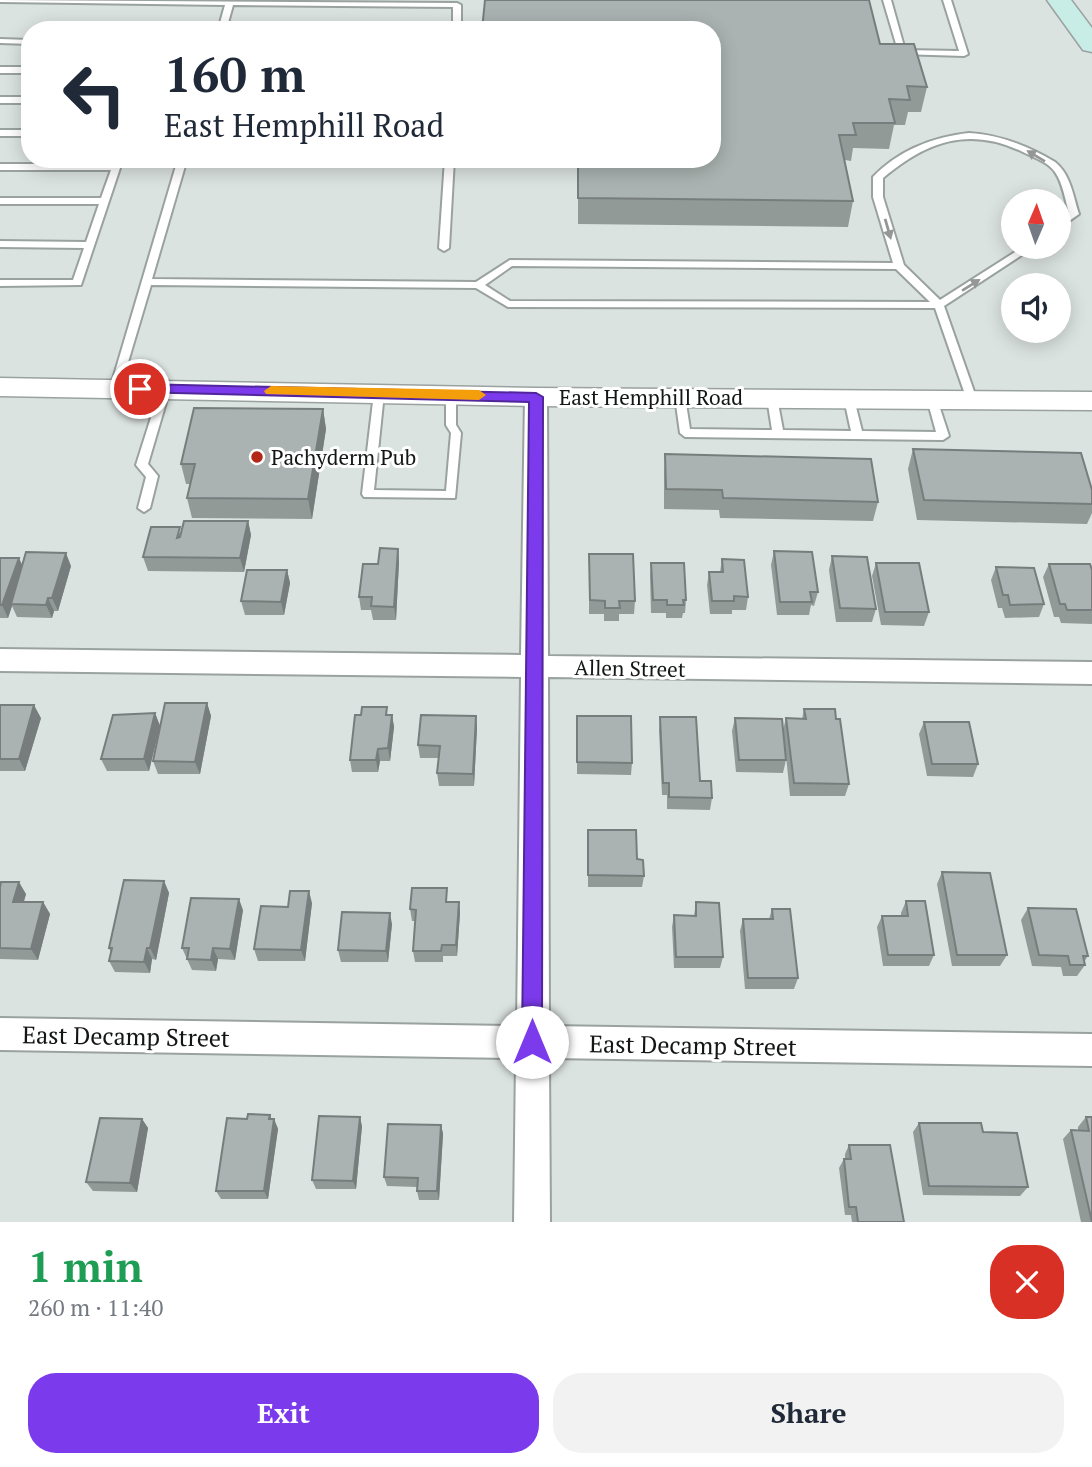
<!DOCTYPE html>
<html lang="en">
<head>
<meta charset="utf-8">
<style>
  body { margin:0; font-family:"PT Serif",serif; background:#f2f2f3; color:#1f2937; height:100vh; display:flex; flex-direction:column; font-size:26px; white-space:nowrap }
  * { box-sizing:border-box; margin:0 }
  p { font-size:23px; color:#747a83 }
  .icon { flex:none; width:38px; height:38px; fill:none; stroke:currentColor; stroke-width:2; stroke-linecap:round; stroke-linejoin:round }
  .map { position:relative; height:1222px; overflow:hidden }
  .panel { display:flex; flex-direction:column; background:#fff; flex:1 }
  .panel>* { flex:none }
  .guide { position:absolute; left:21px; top:21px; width:700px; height:147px; border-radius:28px; box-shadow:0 4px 18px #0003; background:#fff; color:#1f2937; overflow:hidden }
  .needle { width:46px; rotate:2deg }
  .controls { position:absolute; left:1001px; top:189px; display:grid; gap:14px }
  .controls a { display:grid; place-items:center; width:70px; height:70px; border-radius:50%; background:#fff; box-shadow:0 4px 18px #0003; font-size:35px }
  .pin { position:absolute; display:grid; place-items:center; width:60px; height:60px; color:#fff; margin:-30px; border:4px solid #fff; border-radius:50%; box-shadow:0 2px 7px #0007 }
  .me { position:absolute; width:77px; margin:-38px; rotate:0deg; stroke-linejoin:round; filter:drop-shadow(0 0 5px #0008) }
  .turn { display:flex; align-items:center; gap:24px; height:147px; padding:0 28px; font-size:32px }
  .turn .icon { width:91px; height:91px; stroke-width:2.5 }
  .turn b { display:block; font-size:49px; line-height:60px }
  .round { display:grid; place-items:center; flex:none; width:74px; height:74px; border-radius:28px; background:#f2f2f3 }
  .headline { display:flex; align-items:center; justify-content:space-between; height:119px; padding:0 28px }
  h1 { font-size:42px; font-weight:800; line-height:52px; color:#1e9e55 }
  .primary-button { display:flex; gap:14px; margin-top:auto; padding:14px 28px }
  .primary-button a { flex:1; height:80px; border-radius:28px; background:#7c3aed; color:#fff; font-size:28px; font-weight:800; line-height:80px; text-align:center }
  .primary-button a+a { background:#f2f2f3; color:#1f2937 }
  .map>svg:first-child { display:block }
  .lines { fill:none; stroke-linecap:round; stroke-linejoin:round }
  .service-casing { stroke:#9aa2a0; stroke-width:4 }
  .minor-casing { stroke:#9aa2a0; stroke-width:4 }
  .tertiary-casing { stroke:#9aa2a0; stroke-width:3 }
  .secondary-casing { stroke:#9aa2a0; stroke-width:3 }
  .service { fill:#fff; fill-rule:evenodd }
  .minor { fill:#fff; fill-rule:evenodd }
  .tertiary { fill:#fff; fill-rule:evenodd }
  .secondary { fill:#c8ece6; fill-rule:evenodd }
  .wall { fill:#929a98 }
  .shaded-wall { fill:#777d7c }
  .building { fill:#aab3b1; stroke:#777d7c; stroke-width:2 }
  .oneway { fill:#959696 }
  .route { fill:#7c3aed; stroke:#51269a; stroke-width:2 }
  .slow { fill:#f59e0b }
  .poi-dot { fill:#b42616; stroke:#fff; stroke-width:2.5 }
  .labels { text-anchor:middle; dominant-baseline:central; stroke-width:6; stroke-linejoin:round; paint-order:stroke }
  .street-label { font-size:21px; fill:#131615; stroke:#fff }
  .poi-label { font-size:21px; fill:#131615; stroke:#fff; text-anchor:start }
  .near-street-label { font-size:24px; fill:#131615; stroke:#fff }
</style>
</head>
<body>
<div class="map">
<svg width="1092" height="1222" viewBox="0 0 1092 1222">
  <rect width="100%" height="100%" fill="#dbe3e1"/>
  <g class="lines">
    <defs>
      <path id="service" d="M0,0L457,3L461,5V30H453V7L233,5L226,30H218L225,5L0,2Z
        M883,0H891L905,50L959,51L943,0H951L968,54L964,56L899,54Z
        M0,39L30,40V44L0,43Z
        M0,67H30V73H0Z
        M0,97H30V103H0Z
        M0,130H30V136H0Z
        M969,133C1001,135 1028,146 1055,162C1071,175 1073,196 1079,214L1059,228V221L1069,213C1065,200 1063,183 1055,172C1048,162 1033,157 1023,152C969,126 927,141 883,178V197L904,265L940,300L1023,247H1034L944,306L977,400L976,403H968L967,400L935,308L508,307L476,288L151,285L120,389L115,393L110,389L178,159H187L152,279L476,282L510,260L893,263L873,197V177C899,150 933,137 969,133ZM512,266L896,269L930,302L510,301L485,285Z
        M114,159H123L81,285L0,286V280H73L84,248L0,247V241L86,242L99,204H0V198H101L111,170H0V164H113Z
        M445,159H454L449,248L444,251L439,248Z
        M165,385L170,389L148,464L158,476L150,508L144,512L138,508L146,477L136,465L160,389Z
        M379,389L384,393L374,490L446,491L451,433L446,425V394L451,390L456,394V425L461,433L455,498L364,497L362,494L374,393Z
        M680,393L685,397L690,429L772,430L767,398L772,394L777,398L783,430L851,431L844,399L849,395L854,399L862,431L936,432L927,399L932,395L937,399L949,436L943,440L685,437L680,433L675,397Z"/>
      <path id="minor" d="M536,389L544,391L547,397L548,656L1092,662V684L548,677L549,1026L1092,1034V1066L549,1058L550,1222H514L516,1058L0,1050V1018L517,1026L521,677L0,671V649L521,655L525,397L528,391Z"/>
      <path id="tertiary" d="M0,378L536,388L1092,392V410L536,406L0,396Z"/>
      <path id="secondary" d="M1047,0H1071L1092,28V52L1083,50Z"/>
    </defs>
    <use href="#service" class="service-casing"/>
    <use href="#minor" class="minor-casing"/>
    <use href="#tertiary" class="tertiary-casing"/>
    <use href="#secondary" class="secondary-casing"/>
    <use href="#service" class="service"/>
    <use href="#minor" class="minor"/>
    <use href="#tertiary" class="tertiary"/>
    <use href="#secondary" class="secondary"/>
  </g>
  <path class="wall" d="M712,30L880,44L927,87L921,112H908L905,125H894L889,149L853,148L851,161L845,160L853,201L848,227L578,224V159Z
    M323,409L326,429L312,519L192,518L187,498L190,484H186L181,464Z
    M913,449L1092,490V513L1087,524L917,520L908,469Z
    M665,454L878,502L873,521L720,518L719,510L664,509V474Z
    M248,521L251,535L244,572L148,571L143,557L181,532Z
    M398,549L399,562L396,620H373L371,610H361L359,597L378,564Z
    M774,551L818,592L814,606L811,605L809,615H777L771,565Z
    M589,554L635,601L634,614H619V621H604V614H589Z
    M832,556L876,609L872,622H836L829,570Z
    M0,558L22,565L71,566L58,611H54L52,618L17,617L12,606L8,618H0Z
    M722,559L748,597L746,610H732V614H710L707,585L709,572H720Z
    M651,563L686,600L685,613H683L682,618H666V613H651L650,576Z
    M876,563L929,612L924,626L881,625L872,576Z
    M1049,564L1092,570V624L1061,623L1059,617H1054L1043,577Z
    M996,567L1044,604L1039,617L1005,618L1002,608H998L991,580Z
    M287,570L290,583L284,615H245L241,601Z
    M207,703L211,716L200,774H158L153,761Z
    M0,705L41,718L25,771H0Z
    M804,709L849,784L845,796H790L785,745L786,760L783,773L736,772L732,731L735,718L783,730L786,718L802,719Z
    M155,713L160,726L149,771H107L101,759Z
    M388,715H392L394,727L390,761H380L378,772H352L350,760Z
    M476,716L477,728L474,786H439L437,773L439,758H420L418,745Z
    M577,716L632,763L631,775L577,774Z
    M660,717L700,781L712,798L710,810L667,809V795H662L659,730Z
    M924,722L978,764L973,777L927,776L919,734Z
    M588,830L637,859L644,876L642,887H588Z
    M942,872L1007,955L1000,966H952L937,884Z
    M164,881L169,893L156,960L152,959L150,973L115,972L109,961L111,953L109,948Z
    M0,887L26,894L24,902H43L50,914L38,960L0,959Z
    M906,901L934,955L929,966H883L877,927L882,916H901V913Z
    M448,902H459L460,913L457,956H443V962H415L413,951L415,921H412L410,909Z
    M696,902L723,957L720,968H674L672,927L674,915L694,916Z
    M312,903L305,961H258L254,949L288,907Z
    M1028,908L1088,956L1084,962L1085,965L1077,976H1063L1061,967L1032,966L1021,920Z
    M772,909L798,978L794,989H745L740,931L743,919H769Z
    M243,910L235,960L218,959L216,971L192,970L182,948Z
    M392,924L388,962H341L338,950Z
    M1086,1117H1092V1222H1081L1063,1139L1071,1130H1078V1127Z
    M142,1119L148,1128L137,1192L93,1191L86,1182Z
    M272,1119H274L278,1129L268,1199H221L216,1191Z
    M919,1123L983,1132L1028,1187L1020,1196L923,1195L913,1132Z
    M441,1125L443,1134L439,1200H419L417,1191V1187L387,1186L384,1177Z
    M362,1126L356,1189H316L312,1180Z
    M849,1145L904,1222H852L851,1215H845L839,1168L844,1159H845V1154Z"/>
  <path class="shaded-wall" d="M323,409L326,429L312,519L308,499Z
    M248,521L251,535L244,572L240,558Z
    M398,549L399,562L396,620L394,607Z
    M66,553L71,566L58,611L52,598Z
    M19,558L25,571L11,604L12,606L8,618L2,605Z
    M287,570L290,583L284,615L281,602Z
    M48,598L54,611L52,618L46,605Z
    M207,703L211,716L200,774L195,762Z
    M34,705L41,718L25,771L19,759Z
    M155,713L160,726L149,771L144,759Z
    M392,715L394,727L390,761L388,748Z
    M476,716L477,728L474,786L473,774Z
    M378,749L380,761L378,772L376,760Z
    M164,881L169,893L156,960L150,948Z
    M19,882L26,894L20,913L13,902Z
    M309,891L312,903L305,961L301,950Z
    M239,899L243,910L235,960L230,949Z
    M43,902L50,914L38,960L31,949Z
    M459,902L460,913L457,956L456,945Z
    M390,913L392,924L388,962L386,951Z
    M147,948L152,959L150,973L144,962Z
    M213,948L218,959L216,971L211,960Z
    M270,1115L273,1123L274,1119L278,1129L268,1199L264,1191Z
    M360,1117L362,1126L356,1189L353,1181Z
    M142,1119L148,1128L137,1192L130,1183Z
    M441,1125L443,1134L439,1200L437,1191Z"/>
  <path class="building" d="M485,0H869L880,44H914L927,87L907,86L910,100L889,99L895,123H853L856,135H839L853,201L578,198V159H712V30H482Z
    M194,408L323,409L308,499L187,498L195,464H181Z
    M913,449L1081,453L1092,490V504L924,500Z
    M665,454L871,459L878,502L723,498L722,490L666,489Z
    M184,521H248L240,558L143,557L151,527H180L177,538L180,537Z
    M380,548L398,549L394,607L371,606L372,597H359L363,564H378Z
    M774,551L812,552L818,592H810L812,602H780Z
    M26,552L66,553L52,598H48L46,605L11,604Z
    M589,554H633L635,601H619L620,608H605V601L590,600Z
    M832,556L867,557L876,609L840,608Z
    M0,558H19L2,605H0Z
    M722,559L744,560L748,597L734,596V601H712L709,572H723Z
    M651,563H684L686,600H683L684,605H667V600H653Z
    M876,563H919L929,612H885Z
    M1049,564H1090L1092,570V610H1067L1065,604H1060Z
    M996,567L1034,568L1044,604L1010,605L1008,595H1003Z
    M247,570H287L281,602L241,601Z
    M165,703H207L195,762L153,761Z
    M0,705H34L19,759H0Z
    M362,707H387L386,715H392L388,748L378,749L376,760H350L355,715H361Z
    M804,709H835L836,719H840L849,784L794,783L786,718L806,719Z
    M155,713L144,759H101L113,715Z
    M421,715L476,716L473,774L437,773L440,746L418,745Z
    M577,716H631L632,763L577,762Z
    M660,717H696L700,781H711L712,798L669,797V783H663Z
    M735,718L782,719L786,760H739Z
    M924,722H969L978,764H932Z
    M588,830H636L637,859L643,860L644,876L588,875Z
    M942,872L990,873L1007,955H957Z
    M124,880L164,881L150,948H147L144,962L109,961L112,948H109Z
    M1,882H19L13,902H43L31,949L0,948V887Z
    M412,888H447L446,902H459L456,945H442L441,951H413L416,910L410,909Z
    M290,891H309L301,950L254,949L261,906L288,907Z
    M191,898L239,899L230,949L213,948L211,960L187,959L189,948H182Z
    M906,901H925L934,955H888L882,916H908Z
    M696,902L719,903L723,957H676L674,915L696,916Z
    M1028,908L1076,909L1088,956H1083L1085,965H1070L1068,956L1039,955Z
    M772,909H790L798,978H748L743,919H773Z
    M342,912L390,913L386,951L338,950Z
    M248,1114L270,1115L269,1119H274L264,1191H216L227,1118L247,1119Z
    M319,1116L360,1117L353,1181L312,1180Z
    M1086,1117H1092V1222L1071,1130L1089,1131Z
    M100,1118L142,1119L130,1183L86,1182Z
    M919,1123H981L983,1132L1017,1133L1028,1187L929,1186Z
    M388,1124L441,1125L437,1191H417L418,1178L384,1177Z
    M849,1145H890L904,1222H858L856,1207H849L844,1159H851Z"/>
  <defs><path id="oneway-solid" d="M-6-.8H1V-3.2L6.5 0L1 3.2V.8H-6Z" transform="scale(1.75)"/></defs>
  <g class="oneway">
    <use href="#oneway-solid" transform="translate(1036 156) rotate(-149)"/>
    <use href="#oneway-solid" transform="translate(888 229) rotate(74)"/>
    <use href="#oneway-solid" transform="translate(971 285) rotate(-32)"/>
  </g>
  <path class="route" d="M140,384L536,393L543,397L542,1042L539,1049L532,1052L525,1049L522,1042L529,402L135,392L133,389Z"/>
  <path class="slow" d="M271,386L479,390L486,395L479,400L266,394L264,391Z"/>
  <circle class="poi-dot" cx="257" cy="457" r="7"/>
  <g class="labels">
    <g class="street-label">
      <text x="651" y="397">East Hemphill Road</text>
      <text transform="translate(630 668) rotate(1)">Allen Street</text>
    </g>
    <g class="poi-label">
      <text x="271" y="457">Pachyderm Pub</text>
    </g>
    <g class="near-street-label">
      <text transform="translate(126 1036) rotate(1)">East Decamp Street</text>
      <text transform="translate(693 1045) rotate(1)">East Decamp Street</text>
    </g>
  </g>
</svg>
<div class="controls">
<a><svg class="needle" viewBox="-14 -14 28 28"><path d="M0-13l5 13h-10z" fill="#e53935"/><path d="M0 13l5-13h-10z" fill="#747a83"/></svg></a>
<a><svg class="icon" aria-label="sound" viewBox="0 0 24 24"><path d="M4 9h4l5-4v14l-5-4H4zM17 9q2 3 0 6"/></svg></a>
</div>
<div class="pin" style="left:140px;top:389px;background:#d93025"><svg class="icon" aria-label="arrive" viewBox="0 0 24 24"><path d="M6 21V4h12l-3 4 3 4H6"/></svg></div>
<svg class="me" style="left:532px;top:1042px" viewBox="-20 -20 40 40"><circle r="19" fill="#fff"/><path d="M0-13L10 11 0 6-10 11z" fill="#7c3aed"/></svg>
<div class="guide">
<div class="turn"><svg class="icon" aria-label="left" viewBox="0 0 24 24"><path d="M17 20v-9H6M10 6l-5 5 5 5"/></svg><div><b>160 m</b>East Hemphill Road</div></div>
</div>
</div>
<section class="panel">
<div class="headline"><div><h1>1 min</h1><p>260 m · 11:40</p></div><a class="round" style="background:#d93025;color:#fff"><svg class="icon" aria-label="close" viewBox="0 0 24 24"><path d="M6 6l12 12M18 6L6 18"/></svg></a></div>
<div class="primary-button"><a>Exit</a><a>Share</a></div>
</section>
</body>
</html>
